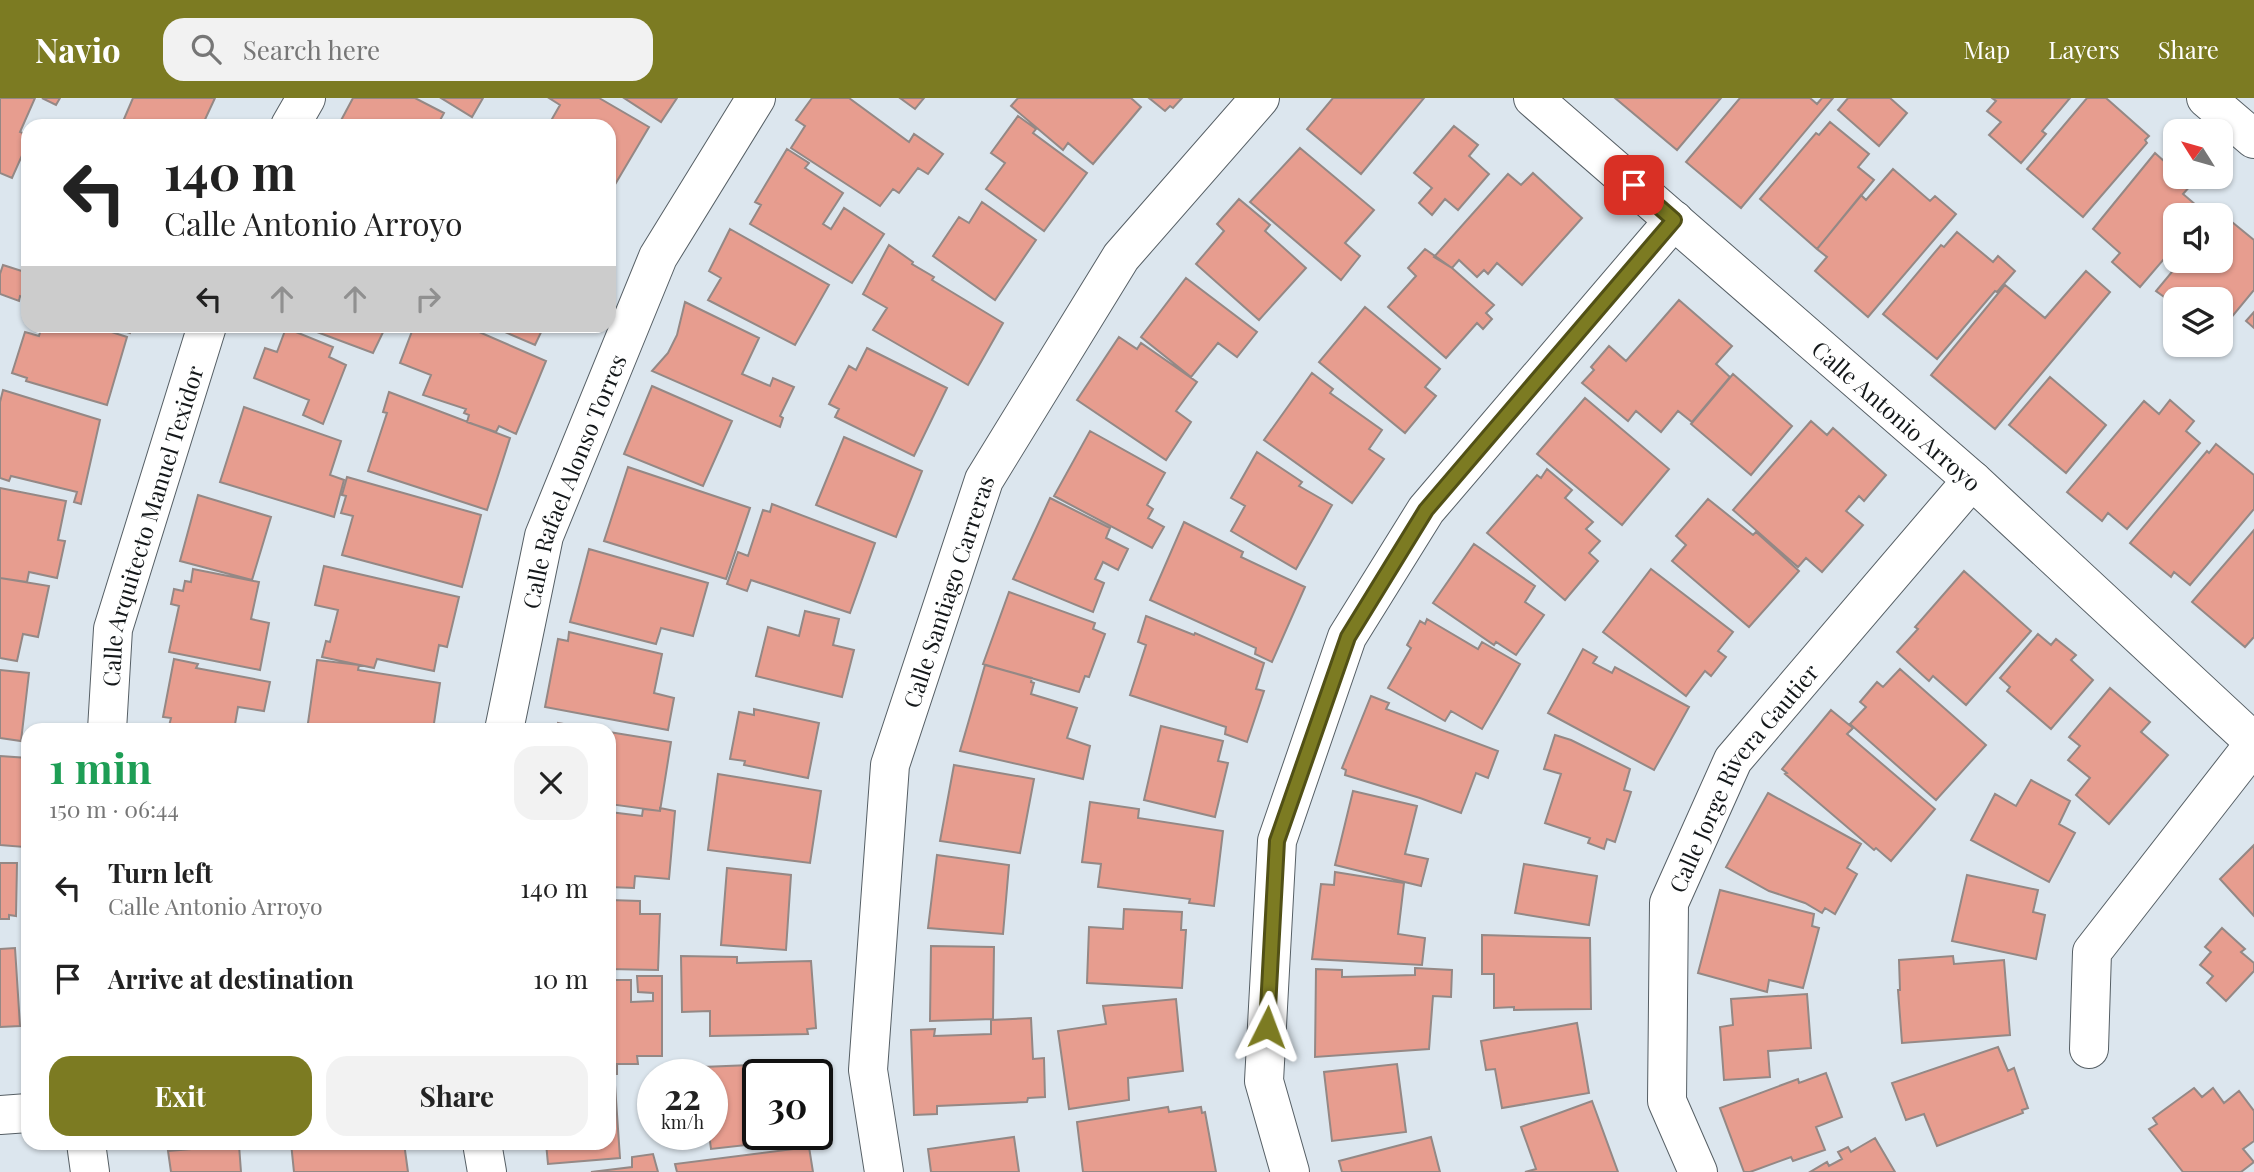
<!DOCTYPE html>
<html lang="en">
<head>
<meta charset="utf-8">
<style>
  body { margin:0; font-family:"Playfair Display",serif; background:#f2f2f2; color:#222; height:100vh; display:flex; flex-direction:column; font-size:26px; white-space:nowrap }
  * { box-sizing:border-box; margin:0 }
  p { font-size:23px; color:#767676 }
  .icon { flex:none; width:38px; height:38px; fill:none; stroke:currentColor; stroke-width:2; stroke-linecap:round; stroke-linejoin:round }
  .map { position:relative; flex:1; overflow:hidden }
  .panel { position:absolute; left:21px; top:625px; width:595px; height:427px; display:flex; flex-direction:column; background:#fff; border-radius:21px; box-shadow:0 2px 5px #0004 }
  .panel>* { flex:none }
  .top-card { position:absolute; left:21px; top:21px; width:595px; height:214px; border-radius:21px; box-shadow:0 2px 5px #0004; background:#fff; color:#222; overflow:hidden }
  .needle { width:46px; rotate:307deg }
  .buttons { position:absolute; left:2163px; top:21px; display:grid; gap:14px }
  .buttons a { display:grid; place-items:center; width:70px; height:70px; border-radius:14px; background:#fff; box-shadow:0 2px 5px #0004; font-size:35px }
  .speed { position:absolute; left:637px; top:961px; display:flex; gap:14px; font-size:35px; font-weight:700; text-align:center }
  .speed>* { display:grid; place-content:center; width:91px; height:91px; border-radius:50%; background:#fff; box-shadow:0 2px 5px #0004; line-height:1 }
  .speed small { font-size:18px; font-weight:400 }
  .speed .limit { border:4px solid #111; border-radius:10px; background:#fff; color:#111 }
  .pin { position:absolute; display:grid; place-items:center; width:60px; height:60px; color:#fff; margin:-30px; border-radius:14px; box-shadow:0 4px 10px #0006 }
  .me { position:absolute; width:77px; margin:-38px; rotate:3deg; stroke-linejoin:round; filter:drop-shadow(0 0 5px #0008) }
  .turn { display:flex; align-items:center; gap:24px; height:147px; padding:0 28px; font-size:32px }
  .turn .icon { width:91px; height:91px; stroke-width:2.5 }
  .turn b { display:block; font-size:49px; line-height:60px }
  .lanes { display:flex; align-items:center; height:66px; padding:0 28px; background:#0003; justify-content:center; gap:35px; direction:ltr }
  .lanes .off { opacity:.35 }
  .round { display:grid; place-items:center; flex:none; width:74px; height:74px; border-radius:21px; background:#f2f2f2 }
  .headline { display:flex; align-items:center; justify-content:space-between; height:119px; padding:0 28px }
  h1 { font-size:42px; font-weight:700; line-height:52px; color:#1e9e55 }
  .button { display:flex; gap:14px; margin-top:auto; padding:14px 28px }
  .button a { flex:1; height:80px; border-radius:21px; background:#7c7b22; color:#fff; font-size:28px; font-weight:700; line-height:80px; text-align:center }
  .button a+a { background:#f2f2f2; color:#222 }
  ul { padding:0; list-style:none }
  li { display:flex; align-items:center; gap:21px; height:91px; padding:0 28px }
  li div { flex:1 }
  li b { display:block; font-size:26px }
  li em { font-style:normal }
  header { display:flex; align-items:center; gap:42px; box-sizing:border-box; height:98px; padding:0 35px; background:#7c7b22; color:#fff }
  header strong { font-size:33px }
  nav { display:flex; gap:38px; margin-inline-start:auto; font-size:24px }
  .search { width:490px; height:63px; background:#f2f2f2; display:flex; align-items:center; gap:18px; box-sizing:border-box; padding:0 24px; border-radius:21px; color:#767676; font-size:26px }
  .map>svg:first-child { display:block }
  .building { fill:#e79d8f; stroke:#948885; stroke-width:2 }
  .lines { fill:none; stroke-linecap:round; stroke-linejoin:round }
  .minor-casing { stroke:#565f65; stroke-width:40 }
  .minor { stroke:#fff; stroke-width:38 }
  .route-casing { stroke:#515016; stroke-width:18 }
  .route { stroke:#7c7b22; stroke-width:12 }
  .labels { text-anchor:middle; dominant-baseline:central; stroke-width:5; stroke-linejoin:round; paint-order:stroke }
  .street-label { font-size:23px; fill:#14181a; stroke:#e9f4fc }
</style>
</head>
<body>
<header>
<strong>Navio</strong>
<div class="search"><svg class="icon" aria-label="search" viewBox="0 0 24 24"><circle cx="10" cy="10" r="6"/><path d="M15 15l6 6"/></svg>Search here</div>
<nav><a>Map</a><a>Layers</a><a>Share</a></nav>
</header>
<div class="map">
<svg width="2254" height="1074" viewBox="0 0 2254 1074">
  <rect width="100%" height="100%" fill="#dce6ee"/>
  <path class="building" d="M0,0H35L20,34L28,37V44L12,80L0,75Z
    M42,0H60L56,7Z
    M133,0H215L202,28H121Z
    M353,0H415L444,15L437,28H338Z
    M441,0H483L472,19Z
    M549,0H599L649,29L610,95L609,28H548L560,7Z
    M624,0H677L661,24Z
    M812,0H849L909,44L914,36L943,56L928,76L918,70L899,95L893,91L880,108L791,50L805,28L796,22Z
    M900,0H924L915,11Z
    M1018,0H1131L1141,9L1093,66L1068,45L1063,52L1011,8Z
    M1149,0H1182L1173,10L1170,8L1165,13Z
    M1333,0H1424L1361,76L1307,31Z
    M1615,0H1721L1677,52Z
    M1740,0H1810L1817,6L1822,0H1833L1741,110L1686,64Z
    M1848,0H1890L1907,15L1879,48L1838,12Z
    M1992,0H2070L2042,33L2046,36L2021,65L1989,37L2001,24L1987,13L1996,3Z
    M2087,0H2106L2149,38L2145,42L2147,45L2083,119L2027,71Z
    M1018,18L1036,31L1033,35L1087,75L1044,133L986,91L1005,65L991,55Z
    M1830,24L1869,56L1858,69L1874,82L1817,151L1760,101L1816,35L1819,37Z
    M1454,28L1478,47L1469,58L1489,76L1458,112L1445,101L1432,117L1419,105L1432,90L1414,75Z
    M1300,50L1374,112L1345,145L1360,158L1341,182L1250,104Z
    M787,51L809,65L805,70L843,95L823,126L831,131L844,110L884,136L852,185L750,126L761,107L755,104Z
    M2155,55L2175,73V79H2182L2191,87L2183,96L2204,114L2202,117H2175V148L2140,189L2112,164L2120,155L2093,131Z
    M1893,71L1930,103L1935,98L1956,116L1868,219L1815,173L1827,159L1817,151L1861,97L1866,102Z
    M1533,75L1582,120L1522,187L1497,165L1488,176L1484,172L1477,179L1459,162L1452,170L1434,159L1508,76L1521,87Z
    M1239,101L1270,127L1265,133L1306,170L1259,222L1196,166L1224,133L1217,126Z
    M982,104L1036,142L995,202L933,158L959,119L969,125Z
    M2221,115L2254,142V192L2221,232V201H2175V213L2168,208L2171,204L2156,193L2181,163H2221V117H2219Z
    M730,131L829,187L795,247L708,202L721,180L709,173Z
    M1957,134L1993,164L1998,158L2015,173L1997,194L1995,193L1937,261L1883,216L1941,147L1944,149Z
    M889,147L913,164L912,166L934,179L932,182L1003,225L968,287L873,232L887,210L863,196Z
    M1425,151L1452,170L1494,207L1486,215L1492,221L1483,231L1477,225L1446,260L1388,209L1416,178L1408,170Z
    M3,167L28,175V201L20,198L19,203L0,196V176Z
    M2086,173L2110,194L1995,331L1931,277L2005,187L2045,220Z
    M1186,180L1257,234L1237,259L1218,245L1191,279L1141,239Z
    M1679,202L1732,248L1716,266L1730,279L1692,324L1678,313L1661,334L1636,313L1628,323L1582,285L1594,272L1591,269L1609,248L1626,263Z
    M685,204L759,240L742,276L770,288L773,280L794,289L780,318L783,320L780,329L652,273L668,255L677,237Z
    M1365,209L1440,271L1425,289L1436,298L1405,335L1319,264Z
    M2254,214V230L2246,223Z
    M42,228H93L127,239L107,307L26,283L27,280L12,275L25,234L39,238Z
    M107,228H132L130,235Z
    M301,228H386L373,255Z
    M414,228H470L480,232L479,234L546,263L516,336L499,328L496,334L467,324L469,317L464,315L466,311L423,297L431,277L400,265Z
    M491,228H544L535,247Z
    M286,230L333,249L329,259L346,267L323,326L303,317L309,302L254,280L265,250L277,254Z
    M1119,239L1137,251L1141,245L1197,284L1176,313L1191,324L1166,362L1077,302Z
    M867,250L947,290L914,358L835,319L839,311L829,306L849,268L856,272Z
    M1312,275L1333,291L1330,295L1382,332L1369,351L1384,361L1352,405L1264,342Z
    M1733,276L1792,328L1751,377L1691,326Z
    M2050,279L2106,327L2066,375L2009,327Z
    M652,288L732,323L703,388L624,356Z
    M3,292L100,322L81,406L74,404L77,394L11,378L9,383L0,380V304Z
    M389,294L510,340L487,412L368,373L387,315L383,314Z
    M1585,300L1669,371L1622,427L1537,356Z
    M2170,302L2194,323L2186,333L2200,345L2127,431L2108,415L2102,423L2067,394L2144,303L2159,316Z
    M244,309L341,343L330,377L344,382L334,419L220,384Z
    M1811,323L1827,337L1833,330L1886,377L1864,403L1859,398L1846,413L1863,427L1822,474L1806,460L1798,469L1733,412Z
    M1090,333L1165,375L1147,407L1153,411L1148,420L1164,429L1152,450L1054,398Z
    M844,339L922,373L896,439L816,407Z
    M2216,346L2254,377V411L2190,487L2174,474L2171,479L2130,445L2207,353L2209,355Z
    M1257,354L1302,384L1299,388L1332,407L1296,471L1231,433L1245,408L1231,400Z
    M628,369L750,410L726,481L604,443Z
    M1547,371L1572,392L1565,400L1593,424L1586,431L1600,443L1589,455L1598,463L1565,502L1487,435L1537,377L1541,380Z
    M347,379L481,417L462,489L342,457L353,418L341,415L346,398L342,397Z
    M0,390L66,403L58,442L65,443L57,480L29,474L27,484L0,480Z
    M198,397L271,419L252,482L180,463Z
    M1050,400L1110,430L1106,440L1128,451L1118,472L1103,464L1095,481L1104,485L1093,514L1013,481Z
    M1708,401L1753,437L1756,434L1799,473L1749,529L1672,463L1686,447L1676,438Z
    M772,406L875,445L850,515L751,482L747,493L727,486L738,454L748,458L763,412L770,414Z
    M1184,424L1243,454L1241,459L1305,489L1272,564L1255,556L1256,550L1150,502Z
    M2254,432V539L2245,549L2192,504Z
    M1474,446L1535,488L1525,504L1544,517L1516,557L1496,544L1494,547L1433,505Z
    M589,451L708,485L693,538L661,530L656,546L570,524Z
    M324,468L459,499L447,549L439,547L434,573L377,561L374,570L322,559L326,543L330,544L338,512L315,507Z
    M193,471L259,484L251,521L269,525L260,572L169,554L179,508L171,506L174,491L183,493L185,483L191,484Z
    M1651,471L1733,534L1718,553L1726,559L1711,578L1705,573L1686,598L1603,534Z
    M1964,473L2031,533L1966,607L1933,578L1929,583L1897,554L1918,531L1915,529Z
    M0,480L49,488L38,539L23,536L17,563L0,560Z
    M1009,494L1095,525L1093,531L1105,536L1089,579L1085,578L1079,594L983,566Z
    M805,513L839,521L833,547L854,552L842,599L756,578L768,529L799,538Z
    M1146,518L1194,537L1195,535L1264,565L1256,591L1264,593L1247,644L1225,636L1226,629L1130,597L1146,547L1138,544Z
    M1427,521L1478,551L1482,544L1520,566L1482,631L1451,613L1445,623L1388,590L1411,550L1407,547L1420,523L1425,526Z
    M569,534L662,556L654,595L674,600L668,632L545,609L558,541L568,543Z
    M2038,536L2051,547L2056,541L2076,557L2071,562L2093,582L2051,631L2007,593L2010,589L2000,580Z
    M1583,551L1597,559L1593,565L1612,575L1615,569L1689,609L1654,672L1548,615Z
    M174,561L198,566L196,570L270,584L264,613L238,609L234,632H168L171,620L163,619Z
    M317,562L359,567L358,572L440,585L433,632H307Z
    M985,567L1032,580L1031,584L1034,585L1031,596L1077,610L1067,640L1090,648L1083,681L960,653Z
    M1900,571L1986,647L1936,702L1850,626L1866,609L1860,604L1877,584L1883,589Z
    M0,572L29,575L21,643L0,640Z
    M2110,590L2150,624L2141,634L2168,657L2109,726L2076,697L2090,680L2068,662L2080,648L2069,639Z
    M1371,598L1389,605L1386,611L1498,653L1488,680L1476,675L1461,715L1420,700L1345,677L1346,672L1342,670Z
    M754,611L819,625L808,680L744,667L745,663L730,661L739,614L754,617Z
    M1831,612L1853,630L1847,636L1935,711L1891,763L1876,750L1874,752L1785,676L1787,675L1782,671Z
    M558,625L597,632H557Z
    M1161,628L1223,643L1218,663L1228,665L1215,719L1144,702Z
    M609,634L671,644L660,713L609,706Z
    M1555,637L1571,642L1630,671L1624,692L1631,694L1615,744L1607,741L1604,751L1588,745L1590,740L1545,725L1561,676L1544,671Z
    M0,658L28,660V698L24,749L0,747Z
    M954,667L1034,681L1020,755L940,743Z
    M718,676L821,693L810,765L708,752Z
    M2031,682L2070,703L2059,726L2075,735L2049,784L1971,742L1995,696L2016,708Z
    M1353,693L1417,708L1405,756L1428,761L1421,788L1335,767Z
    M1768,695L1861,746L1847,770L1857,776L1835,816L1825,810L1822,815L1805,805L1769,793L1726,769Z
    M1090,704L1139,711L1138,720L1223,733L1214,808L1189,805L1190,801L1098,789L1101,766L1082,764Z
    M660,710L675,713L669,781L635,778L634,790L609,789V714L642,718L643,711L660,713Z
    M2254,747V818L2220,781Z
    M937,757L1009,767L1003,836L928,830Z
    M0,765H17L16,818L9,817V821H0Z
    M1524,766L1597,778L1589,827L1515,815Z
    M727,770L791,777L786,852L721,847Z
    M1335,774L1404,785L1398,836L1425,840L1422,867L1312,861L1321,786L1334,787Z
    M1967,777L2038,792L2033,814L2045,817L2036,861L1952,843Z
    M1720,792L1814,816L1812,828L1819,830L1803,890L1769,882L1767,894L1698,875Z
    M609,802L640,803V816H660L658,872L609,871Z
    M1124,811L1182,814L1181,832H1186L1182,890L1087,885L1089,829L1123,831Z
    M2222,830L2245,851L2241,854L2254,865V873L2226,903L2207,885L2213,878L2200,867L2211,854L2205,849Z
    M1482,837L1590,840L1591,911L1514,912V909L1494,910V876H1482Z
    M931,848L994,849L993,921L930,923Z
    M15,850L20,928L0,929V851Z
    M681,858L737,859V865L811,863L816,930L807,931L808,936L710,938V913L682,914Z
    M1953,858L1954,866L2004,862L2010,937L1902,945L1898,892H1900L1899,862Z
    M1415,870L1452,872L1451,899L1433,898L1429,951L1315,959L1316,871L1342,872V879L1415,877Z
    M637,878H662V958H637L638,966H617V976H609V882H631V904L653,903V895L638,894Z
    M1807,896L1811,950L1768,953L1770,979L1724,982L1720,929L1733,927L1731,901Z
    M1176,901L1183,973L1128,980L1129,1002L1069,1011L1058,933L1106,926L1103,908Z
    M1031,920L1033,961L1044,960L1045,999L1028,1000L1027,1004L937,1008V1016L914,1017L911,932L935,931L934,938L991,936V922Z
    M1577,925L1589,995L1502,1010L1495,971L1486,972L1481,943Z
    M1998,949L2008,973L2014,970L2028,1010L2022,1012L2023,1015L1937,1048L1924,1016L1906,1022L1892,985Z
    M797,965L799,976H758V1036H805L806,1044L782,1048L781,1043L711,1051L709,1036H712V976H702V969Z
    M1397,966L1406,1034L1332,1043L1324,974Z
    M1826,975L1842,1019L1816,1029L1825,1052L1793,1063L1791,1059L1750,1074H1744L1720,1010L1798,981L1799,985Z
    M609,987H615L620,1060L548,1066L546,1045H609Z
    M2194,990L2202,999L2213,990L2224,1005L2239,993L2254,1013V1043L2243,1051L2254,1064L2241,1074H2183L2149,1031L2157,1026L2153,1020Z
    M1592,1003L1618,1074H1525L1536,1071L1521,1029Z
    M1168,1009L1169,1014L1201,1009L1202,1015L1205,1014L1216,1074H1083L1077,1024Z
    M1014,1039L1019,1074H931L928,1051Z
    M1431,1039L1440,1074H1342L1339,1063Z
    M1875,1040L1895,1074H1810L1827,1064L1829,1068L1842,1061L1838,1054L1848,1049L1851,1054Z
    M291,1045H404L408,1074H294Z
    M239,1047L241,1074H171L168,1053Z
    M809,1049L813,1074H677L675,1066Z
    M653,1056L658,1074H591L632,1069V1059Z"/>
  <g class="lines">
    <defs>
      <g id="minor">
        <path id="s1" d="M1533,0L1972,382L2254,644"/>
        <path d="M2206,0L2254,41"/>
        <path d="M290,28L306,0"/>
        <path id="s2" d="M107,632L113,531L207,228"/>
        <path id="s3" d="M504,632L544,438L658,159L756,0"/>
        <path d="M2089,951L2092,854L2254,646"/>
        <path d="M0,1017L28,1015"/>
        <path d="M86,1045L90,1074"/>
        <path d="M482,1045L487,1074"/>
        <path id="s4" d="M884,1074L868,972L890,667L984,382L1121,159L1260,0"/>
        <path d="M1290,1074L1264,983L1277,743L1347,539L1426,412L1674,122"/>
        <path id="s5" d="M1698,1074L1667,1003L1669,805L1733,662L1972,382"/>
      </g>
    </defs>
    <use href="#minor" class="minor-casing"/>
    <use href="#minor" class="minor"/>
  </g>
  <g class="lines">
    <defs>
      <path id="route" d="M1267,929L1277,743L1348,539L1426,412L1674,122L1634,87"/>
    </defs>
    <use href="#route" class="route-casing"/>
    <use href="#route" class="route"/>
  </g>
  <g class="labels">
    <g class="street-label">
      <text stroke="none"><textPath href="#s1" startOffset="483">Calle Antonio Arroyo</textPath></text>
      <text stroke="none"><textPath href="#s3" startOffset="259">Calle Rafael Alonso Torres</textPath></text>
      <text stroke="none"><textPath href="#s2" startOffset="210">Calle Arquitecto Manuel Texidor</textPath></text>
      <text stroke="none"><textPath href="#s4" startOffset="592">Calle Santiago Carreras</textPath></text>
      <text stroke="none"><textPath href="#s5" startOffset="422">Calle Jorge Rivera Gautier</textPath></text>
    </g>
  </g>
</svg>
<div class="buttons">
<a><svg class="needle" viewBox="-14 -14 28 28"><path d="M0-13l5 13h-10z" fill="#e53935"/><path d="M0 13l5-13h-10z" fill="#767676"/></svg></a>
<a><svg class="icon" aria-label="sound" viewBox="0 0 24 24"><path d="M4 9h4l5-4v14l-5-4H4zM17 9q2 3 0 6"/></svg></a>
<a><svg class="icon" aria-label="layers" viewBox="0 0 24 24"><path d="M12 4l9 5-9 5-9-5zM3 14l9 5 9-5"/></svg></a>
</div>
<div class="speed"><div>22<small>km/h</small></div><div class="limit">30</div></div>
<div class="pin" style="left:1634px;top:87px;background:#d93025"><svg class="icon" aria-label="arrive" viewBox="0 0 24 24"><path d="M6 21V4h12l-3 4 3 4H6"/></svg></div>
<svg class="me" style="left:1267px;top:929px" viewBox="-20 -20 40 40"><path d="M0-17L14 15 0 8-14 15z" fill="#7c7b22" stroke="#fff" stroke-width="4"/></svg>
<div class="top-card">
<div class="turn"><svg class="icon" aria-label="left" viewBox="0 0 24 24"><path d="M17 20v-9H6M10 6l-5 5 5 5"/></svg><div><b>140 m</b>Calle Antonio Arroyo</div></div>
<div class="lanes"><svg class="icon" aria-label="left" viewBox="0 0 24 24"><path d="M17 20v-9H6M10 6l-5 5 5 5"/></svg><svg class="icon off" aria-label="ahead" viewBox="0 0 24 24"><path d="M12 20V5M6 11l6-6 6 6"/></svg><svg class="icon off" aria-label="ahead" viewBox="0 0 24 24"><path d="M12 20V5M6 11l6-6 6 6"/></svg><svg class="icon off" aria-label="right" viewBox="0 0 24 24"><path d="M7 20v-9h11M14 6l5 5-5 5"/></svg></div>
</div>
<section class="panel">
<div class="headline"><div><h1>1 min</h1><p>150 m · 06:44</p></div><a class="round"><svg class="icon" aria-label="close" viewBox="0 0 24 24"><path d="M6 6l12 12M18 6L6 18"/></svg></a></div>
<ul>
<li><svg class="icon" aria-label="left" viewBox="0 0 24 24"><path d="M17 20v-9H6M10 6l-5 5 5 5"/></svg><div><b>Turn left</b><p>Calle Antonio Arroyo</p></div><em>140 m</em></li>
<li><svg class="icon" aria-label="arrive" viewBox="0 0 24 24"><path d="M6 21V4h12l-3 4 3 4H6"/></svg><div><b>Arrive at destination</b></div><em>10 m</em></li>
</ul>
<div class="button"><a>Exit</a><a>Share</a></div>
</section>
</div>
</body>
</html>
